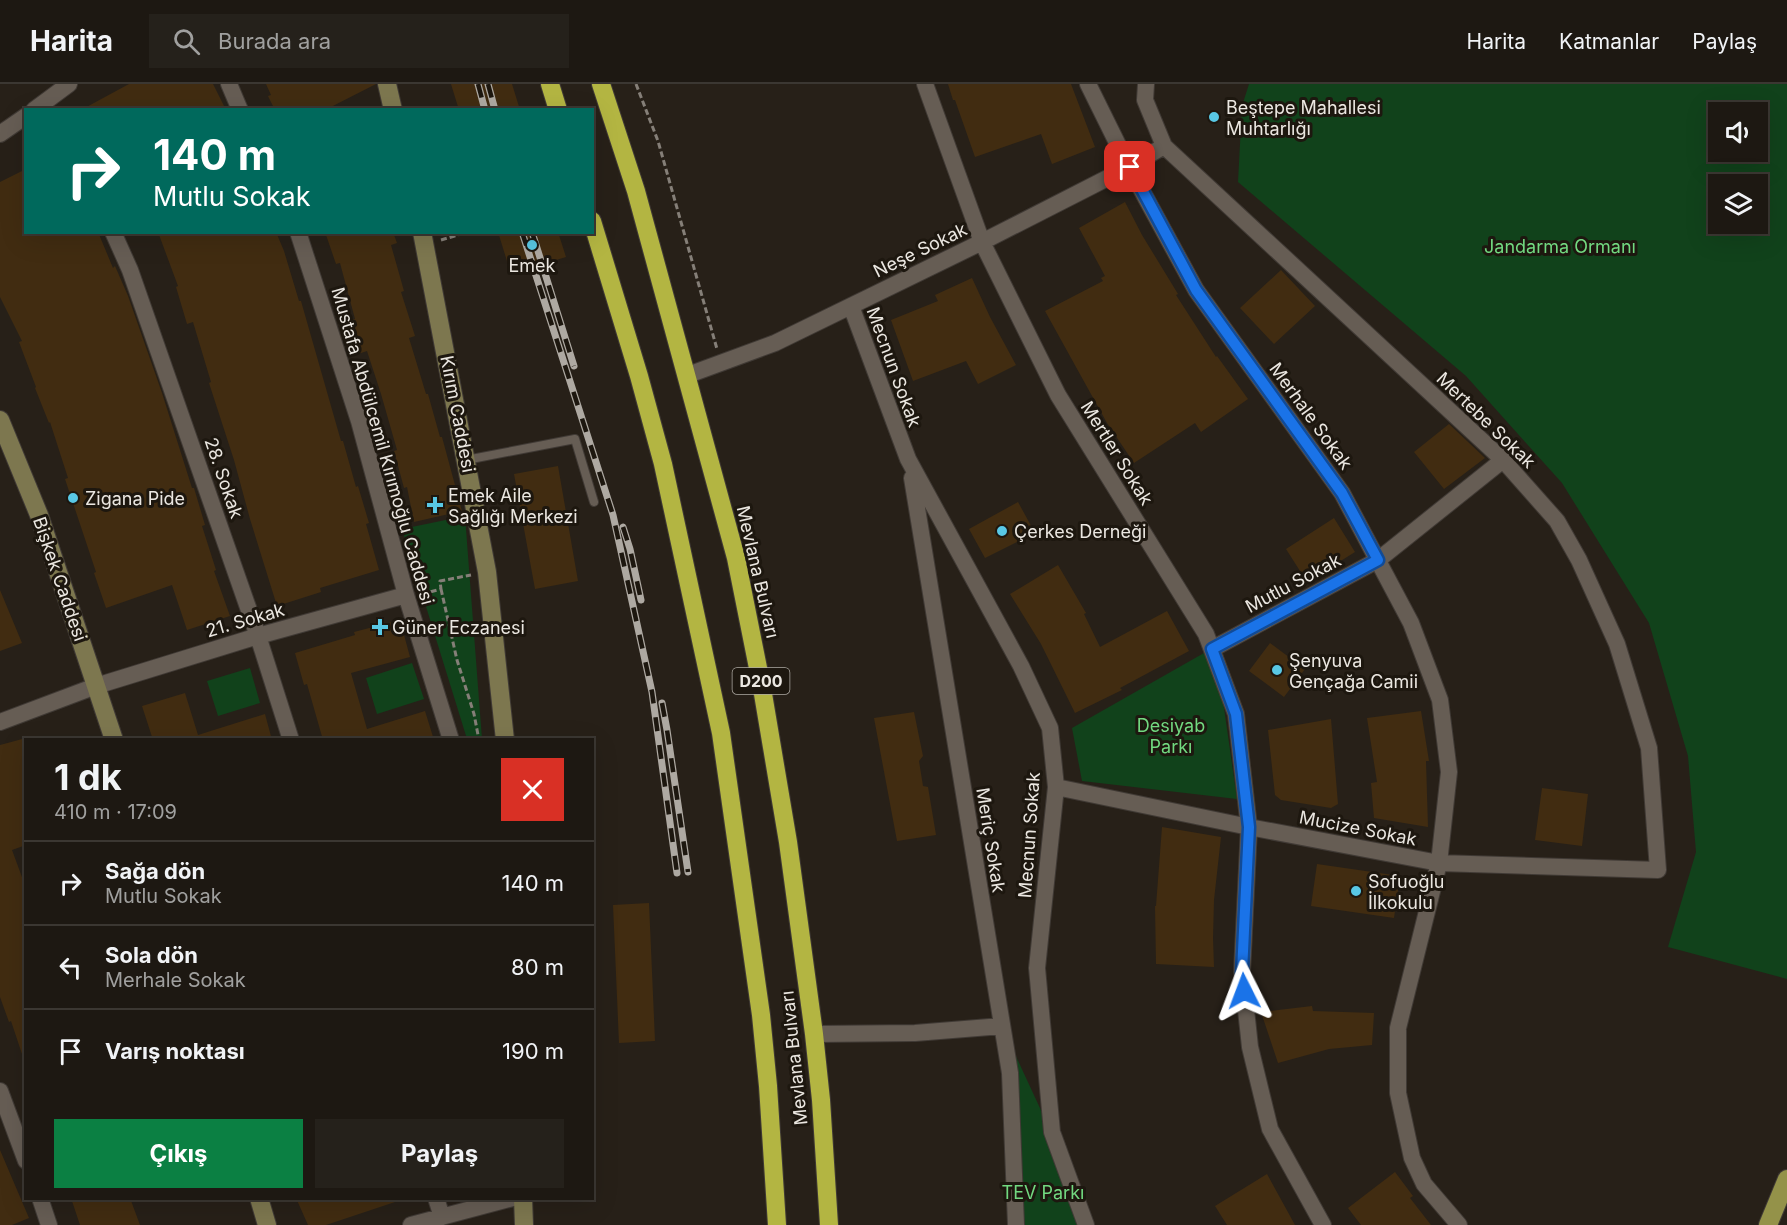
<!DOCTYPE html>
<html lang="tr">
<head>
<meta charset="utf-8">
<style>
  body { margin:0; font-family:Inter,sans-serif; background:#25211b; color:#f1f3f6; height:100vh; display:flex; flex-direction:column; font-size:22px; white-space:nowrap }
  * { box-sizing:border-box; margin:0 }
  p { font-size:20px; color:#a0a09f }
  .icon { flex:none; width:33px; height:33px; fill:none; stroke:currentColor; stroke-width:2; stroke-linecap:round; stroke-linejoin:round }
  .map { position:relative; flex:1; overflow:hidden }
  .side { position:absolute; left:24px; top:654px; width:570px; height:462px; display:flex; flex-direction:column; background:#1d1812; border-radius:0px; box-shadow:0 6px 24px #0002,0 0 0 2px #3b3732 }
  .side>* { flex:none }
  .guide { position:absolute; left:24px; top:24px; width:570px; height:126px; border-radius:0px; box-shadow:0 6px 24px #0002,0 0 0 2px #3b3732; background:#00695c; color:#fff; overflow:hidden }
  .tools { position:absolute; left:1708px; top:18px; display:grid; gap:12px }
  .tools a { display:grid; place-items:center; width:60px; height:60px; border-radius:0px; background:#1d1812; box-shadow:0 6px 24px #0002,0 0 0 2px #3b3732; font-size:30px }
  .pin { position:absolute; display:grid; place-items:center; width:51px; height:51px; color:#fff; margin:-26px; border-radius:12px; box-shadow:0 3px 9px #0006 }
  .me { position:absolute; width:66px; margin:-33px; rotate:357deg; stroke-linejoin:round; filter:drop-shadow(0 0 4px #0008) }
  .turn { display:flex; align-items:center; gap:21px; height:126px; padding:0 30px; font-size:27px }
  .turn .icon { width:78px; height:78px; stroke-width:2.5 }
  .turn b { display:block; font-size:42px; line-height:51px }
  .round { display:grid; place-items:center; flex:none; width:63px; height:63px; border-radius:0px; background:#25211b }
  .headline { display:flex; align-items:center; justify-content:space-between; height:102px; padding:0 30px }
  h1 { font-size:36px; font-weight:700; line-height:45px }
  .action { display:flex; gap:12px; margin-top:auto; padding:12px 30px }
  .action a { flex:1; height:69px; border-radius:0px; background:#0b8043; color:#fff; font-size:24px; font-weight:700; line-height:69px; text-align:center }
  .action a+a { background:#25211b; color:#f1f3f6 }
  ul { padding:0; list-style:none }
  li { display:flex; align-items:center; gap:18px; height:84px; padding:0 30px; border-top:2px solid #3b3732 }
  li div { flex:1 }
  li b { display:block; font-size:22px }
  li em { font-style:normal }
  header { display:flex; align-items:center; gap:36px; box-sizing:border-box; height:84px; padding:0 30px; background:#1d1812; border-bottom:2px solid #3b3732 }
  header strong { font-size:28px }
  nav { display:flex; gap:33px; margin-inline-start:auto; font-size:21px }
  .search { width:420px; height:54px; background:#25211b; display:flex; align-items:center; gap:15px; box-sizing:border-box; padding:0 21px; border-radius:0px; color:#a0a09f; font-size:22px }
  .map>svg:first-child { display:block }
  .green { fill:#11421b; fill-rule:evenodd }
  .building { fill:#412c11 }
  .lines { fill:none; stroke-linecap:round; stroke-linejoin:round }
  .lane-casing { stroke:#403a35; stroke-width:10 }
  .street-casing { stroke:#403a35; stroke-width:18 }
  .secondary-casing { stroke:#403a35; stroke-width:20 }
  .primary-casing { stroke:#403a35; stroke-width:20 }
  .highway-casing { stroke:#403a35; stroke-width:20 }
  .path { stroke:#857f78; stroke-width:3; stroke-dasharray:6 3; stroke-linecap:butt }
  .lane { stroke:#665d54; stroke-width:8 }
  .street { stroke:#665d54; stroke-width:16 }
  .secondary { stroke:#7d774f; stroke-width:18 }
  .primary { stroke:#949249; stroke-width:18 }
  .highway { stroke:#b3b542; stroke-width:18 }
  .rail-casing { stroke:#aea9a2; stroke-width:7 }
  .rail { stroke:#1d170f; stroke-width:4.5; stroke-dasharray:14; stroke-linecap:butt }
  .route-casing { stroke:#114b97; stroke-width:15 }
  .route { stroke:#1a73e8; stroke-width:10 }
  .poi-dot { fill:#59c8e5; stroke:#1d170f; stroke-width:2 }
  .labels { text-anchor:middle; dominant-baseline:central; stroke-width:6; stroke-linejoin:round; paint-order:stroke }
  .shield { fill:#1d170f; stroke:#ada9a2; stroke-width:1.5 }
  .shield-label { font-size:16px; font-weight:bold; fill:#ebe7e1 }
  .poi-label { font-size:18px; fill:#ebe7e1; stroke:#1d170f; text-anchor:start }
  .park-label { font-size:18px; fill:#72d980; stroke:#1d170f }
  .street-label { font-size:18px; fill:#ebe7e1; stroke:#1d170f }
</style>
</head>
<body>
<header>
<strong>Harita</strong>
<div class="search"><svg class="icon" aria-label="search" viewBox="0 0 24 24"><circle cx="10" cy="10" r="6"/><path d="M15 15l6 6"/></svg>Burada ara</div>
<nav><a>Harita</a><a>Katmanlar</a><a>Paylaş</a></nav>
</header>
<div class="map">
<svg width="1787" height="1141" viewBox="0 0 1787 1141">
  <rect width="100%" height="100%" fill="#272018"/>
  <path class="green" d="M1249,0H1787V895L1668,863L1696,768L1688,672L1649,539L1562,399L1466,292L1238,98L1242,22ZM1719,28H1758V68H1719ZM1758,100V140H1719V100Z
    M465,432L482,655H467L402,445Z
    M1204,569L1223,617L1237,715L1082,697L1072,644Z
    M412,579L424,615L377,630L366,594Z
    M250,584L260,619L218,632L207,597Z
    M1002,942L1094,1141H1012Z"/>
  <path class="building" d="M129,0H213L226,26H81Z
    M266,0H376L325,26H275L268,12L271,11Z
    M451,0H512L520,26H459Z
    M948,0H1071L1095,63L1052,80L1041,50L975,73L955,16H953Z
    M26,85V148H98L113,184L115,182L128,212L162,309L192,404H194L205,441L202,442L216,486L214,487L230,532L187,546L172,501L106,524L94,489L96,488L65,395L68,394L50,338L49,339L35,304L36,303L19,258L22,257L0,213V98Z
    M1125,118L1142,151L1178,210L1176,211L1216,273L1217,272L1248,315L1201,348L1195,339L1134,379L1107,339L1045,227L1103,197L1101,194L1105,192L1079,144Z
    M158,148H276L284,167L299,217H301L341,357H343L356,403L358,402L369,439L366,440L379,486L320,504L321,508L277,522L250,435L234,376L209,299L211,298L193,238L187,240L176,203L178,202Z
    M325,148H393L397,159L391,161L404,207L401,208L415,252L409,254L426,310H428L440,353H442L462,427L414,438L407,403L404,404L394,367L397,366L381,310L367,267L358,270L348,237L355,235L340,179L336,180Z
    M498,148H558L566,173L511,190Z
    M1281,186L1315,222L1274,260L1240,224Z
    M972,194L990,233L1016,281L978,300L966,277L913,297L891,236L938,217L935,211Z
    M1449,340L1485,374L1444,405L1414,368Z
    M558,382L578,497L535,505L514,390Z
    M1018,418L1035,449L985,474L969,445Z
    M1334,434L1355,468L1307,498L1286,465Z
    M1058,481L1086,529L1084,530L1100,563L1167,527L1189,567L1120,604L1122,606L1075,629L1041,560L1010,510Z
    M0,506L22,559L0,567Z
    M400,536L410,573L351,589L367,645L425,627L434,656H323L307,600L304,601L295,569L355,551L354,548Z
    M1270,559L1305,585L1284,613L1249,587Z
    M185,609L198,651L265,630L272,656H153L142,622Z
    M1421,627L1429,677H1426L1428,743L1374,734L1371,699L1377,698L1367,634Z
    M914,628L923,672L919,677L923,702L928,703L936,751L897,757L874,634Z
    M1331,635L1338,720L1331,724L1281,716L1275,711L1268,646Z
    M26,654V761L12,766L26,804V973H23L11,937L9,938L0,913V661Z
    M1542,704L1588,710L1582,762L1535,756Z
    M1162,743L1221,753L1214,816L1213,854L1214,883L1156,880L1155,822H1156Z
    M1317,780L1400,792L1394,834L1311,822Z
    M649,819L655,957L619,959L613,821Z
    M1312,922L1313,927L1374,929L1372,961L1329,965L1278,979L1261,928Z
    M0,1066L29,1134L12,1141H0Z
    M1395,1088L1413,1112L1410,1114L1431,1141H1361L1348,1124Z
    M1267,1090L1295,1141H1227L1215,1122Z
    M71,1114H130L140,1141H80Z
    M296,1114H398V1117L326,1141H308Z"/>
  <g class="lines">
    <defs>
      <path id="lane" d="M466,376L575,355L594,418"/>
      <path id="street" d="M229,0L240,26
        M925,0L982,158L1058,311L1206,550L1236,630L1249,743L1242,888L1250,963L1270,1045L1323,1141
        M1088,0L1129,83L1196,206L1342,409L1411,539L1440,616L1449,688L1439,779L1398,944V1009L1412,1074L1424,1100L1459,1141
        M34,26L69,0
        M0,50L26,32
        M113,148L130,186L258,552L291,656
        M298,148L359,337L406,511L451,656
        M851,222L908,375L1021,582L1050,644L1056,703L1037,884L1052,1048L1086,1141
        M688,291L775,259L982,158L1129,83L1164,62
        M912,394L1010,989L1016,1141
        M1212,565L1378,476L1503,376
        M0,638L96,602L258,552L406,511
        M1056,703L1249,743L1439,779L1658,786L1649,664L1617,560L1579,476L1557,437L1503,376L1164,62L1145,16L1146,0
        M814,950L915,949L1002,942
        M0,1007L26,1077
        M40,1114L49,1141
        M436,1114L442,1133
        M411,1141L513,1114"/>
      <path id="secondary" d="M387,0L393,26
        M422,148L487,488L505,656
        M0,336L39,431L114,656
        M259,1114L267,1141
        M523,1114L524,1141"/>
      <path id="primary" d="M1768,1141L1787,1095"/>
      <path id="highway" d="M550,0L558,26
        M601,0L636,107L736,474L762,604L788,758L814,950L821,1016L829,1141
        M592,137L639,292L663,380L721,649L761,931L768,1002L777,1141"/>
    </defs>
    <use href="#lane" class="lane-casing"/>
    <use href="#street" class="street-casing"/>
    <use href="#secondary" class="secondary-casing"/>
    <use href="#primary" class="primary-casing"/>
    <use href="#highway" class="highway-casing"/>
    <path class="path" d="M636,0L658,57L717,265
      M512,23L513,26
      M441,156L468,148
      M441,505L457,576L474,630L479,656
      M422,510L441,505L440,497L471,491"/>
    <use href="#lane" class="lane"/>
    <use href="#street" class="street"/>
    <use href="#secondary" class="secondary"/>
    <use href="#primary" class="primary"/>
    <use href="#highway" class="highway"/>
    <defs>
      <path id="rail" d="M478,0L485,26
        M488,0L495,26
        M522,148L613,431L652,608L677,789
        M532,148L574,282
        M623,443L630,465L641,516
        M662,619L667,646L688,788"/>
    </defs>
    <use href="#rail" class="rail-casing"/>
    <use href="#rail" class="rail"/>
  </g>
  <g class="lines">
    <defs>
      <path id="route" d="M1130,83L1196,206L1342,409L1378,476L1212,565L1236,630L1249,743L1242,888L1244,907"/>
    </defs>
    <use href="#route" class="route-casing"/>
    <use href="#route" class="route"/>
  </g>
  <g class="poi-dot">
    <circle cx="1214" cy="33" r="6"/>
    <circle cx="532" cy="161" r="6"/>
    <circle cx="73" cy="414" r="6"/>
    <path d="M432 412h6v6h6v6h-6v6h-6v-6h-6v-6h6z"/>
    <circle cx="1002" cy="447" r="6"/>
    <path d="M377 534h6v6h6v6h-6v6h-6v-6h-6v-6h6z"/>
    <circle cx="1277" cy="586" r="6"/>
    <circle cx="1356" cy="807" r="6"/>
  </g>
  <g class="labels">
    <rect class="shield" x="732.5" y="584" width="57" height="26" rx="4.5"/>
    <g class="shield-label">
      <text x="761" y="597">D200</text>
    </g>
    <g class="poi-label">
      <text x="1226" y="23">Beştepe Mahallesi<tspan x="1226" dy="21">Muhtarlığı</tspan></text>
      <text x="532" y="181" text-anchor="middle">Emek</text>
      <text x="448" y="411">Emek Aile<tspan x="448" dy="21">Sağlığı Merkezi</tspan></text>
      <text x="85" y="414">Zigana Pide</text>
      <text x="1014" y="447">Çerkes Derneği</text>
      <text x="392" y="543">Güner Eczanesi</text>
      <text x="1289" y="576">Şenyuva<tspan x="1289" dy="21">Gençağa Camii</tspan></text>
      <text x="1368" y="797">Sofuoğlu<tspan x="1368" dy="21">İlkokulu</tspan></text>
    </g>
    <g class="park-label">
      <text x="1560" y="162">Jandarma Ormanı</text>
      <text x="1171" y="641">Desiyab<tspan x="1171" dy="21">Parkı</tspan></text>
      <text x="1043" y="1108">TEV Parkı</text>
    </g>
    <g class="street-label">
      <text transform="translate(920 166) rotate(-26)">Neşe Sokak</text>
      <text transform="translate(894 283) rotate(70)">Mecnun Sokak</text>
      <text transform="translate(458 330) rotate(79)">Kırım Caddesi</text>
      <text transform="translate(1311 332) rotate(54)">Merhale Sokak</text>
      <text transform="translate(1486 336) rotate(44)">Mertebe Sokak</text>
      <text transform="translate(383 362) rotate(74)">Mustafa Abdülcemil Kırımoğlu Caddesi</text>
      <text transform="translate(1117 369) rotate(58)">Mertler Sokak</text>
      <text transform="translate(224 394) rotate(71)">28. Sokak</text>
      <text transform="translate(758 488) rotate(77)">Mevlana Bulvarı</text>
      <text transform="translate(60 495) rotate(71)">Bişkek Caddesi</text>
      <text transform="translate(1293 499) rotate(-28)">Mutlu Sokak</text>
      <text transform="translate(245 536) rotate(-16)">21. Sokak</text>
      <text transform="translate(1358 744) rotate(11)">Mucize Sokak</text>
      <text transform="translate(1029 751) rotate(-86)">Mecnun Sokak</text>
      <text transform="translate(991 756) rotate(81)">Meriç Sokak</text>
      <text transform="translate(794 974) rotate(-96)">Mevlana Bulvarı</text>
    </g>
  </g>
</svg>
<div class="tools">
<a><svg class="icon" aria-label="sound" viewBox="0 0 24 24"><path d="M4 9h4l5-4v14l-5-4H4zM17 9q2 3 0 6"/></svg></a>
<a><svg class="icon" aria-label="layers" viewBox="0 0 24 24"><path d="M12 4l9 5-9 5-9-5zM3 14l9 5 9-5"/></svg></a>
</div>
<div class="pin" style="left:1130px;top:83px;background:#d93025"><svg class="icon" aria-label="arrive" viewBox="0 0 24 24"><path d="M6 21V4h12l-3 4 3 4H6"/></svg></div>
<svg class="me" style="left:1244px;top:907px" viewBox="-20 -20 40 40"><path d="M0-17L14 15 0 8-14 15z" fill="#1a73e8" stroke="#fff" stroke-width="4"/></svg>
<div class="guide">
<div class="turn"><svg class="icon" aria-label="right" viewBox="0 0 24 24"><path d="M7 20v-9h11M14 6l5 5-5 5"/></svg><div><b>140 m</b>Mutlu Sokak</div></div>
</div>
<section class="side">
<div class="headline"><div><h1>1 dk</h1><p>410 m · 17:09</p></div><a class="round" style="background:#d93025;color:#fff"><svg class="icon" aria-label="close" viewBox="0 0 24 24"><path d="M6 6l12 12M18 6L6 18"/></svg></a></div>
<ul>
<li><svg class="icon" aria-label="right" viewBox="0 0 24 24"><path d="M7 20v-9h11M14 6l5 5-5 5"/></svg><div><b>Sağa dön</b><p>Mutlu Sokak</p></div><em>140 m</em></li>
<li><svg class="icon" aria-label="left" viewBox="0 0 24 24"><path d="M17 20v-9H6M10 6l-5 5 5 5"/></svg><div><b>Sola dön</b><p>Merhale Sokak</p></div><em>80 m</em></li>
<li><svg class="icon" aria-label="arrive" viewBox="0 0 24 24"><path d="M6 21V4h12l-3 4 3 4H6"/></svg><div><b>Varış noktası</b></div><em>190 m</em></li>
</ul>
<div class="action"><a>Çıkış</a><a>Paylaş</a></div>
</section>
</div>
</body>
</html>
